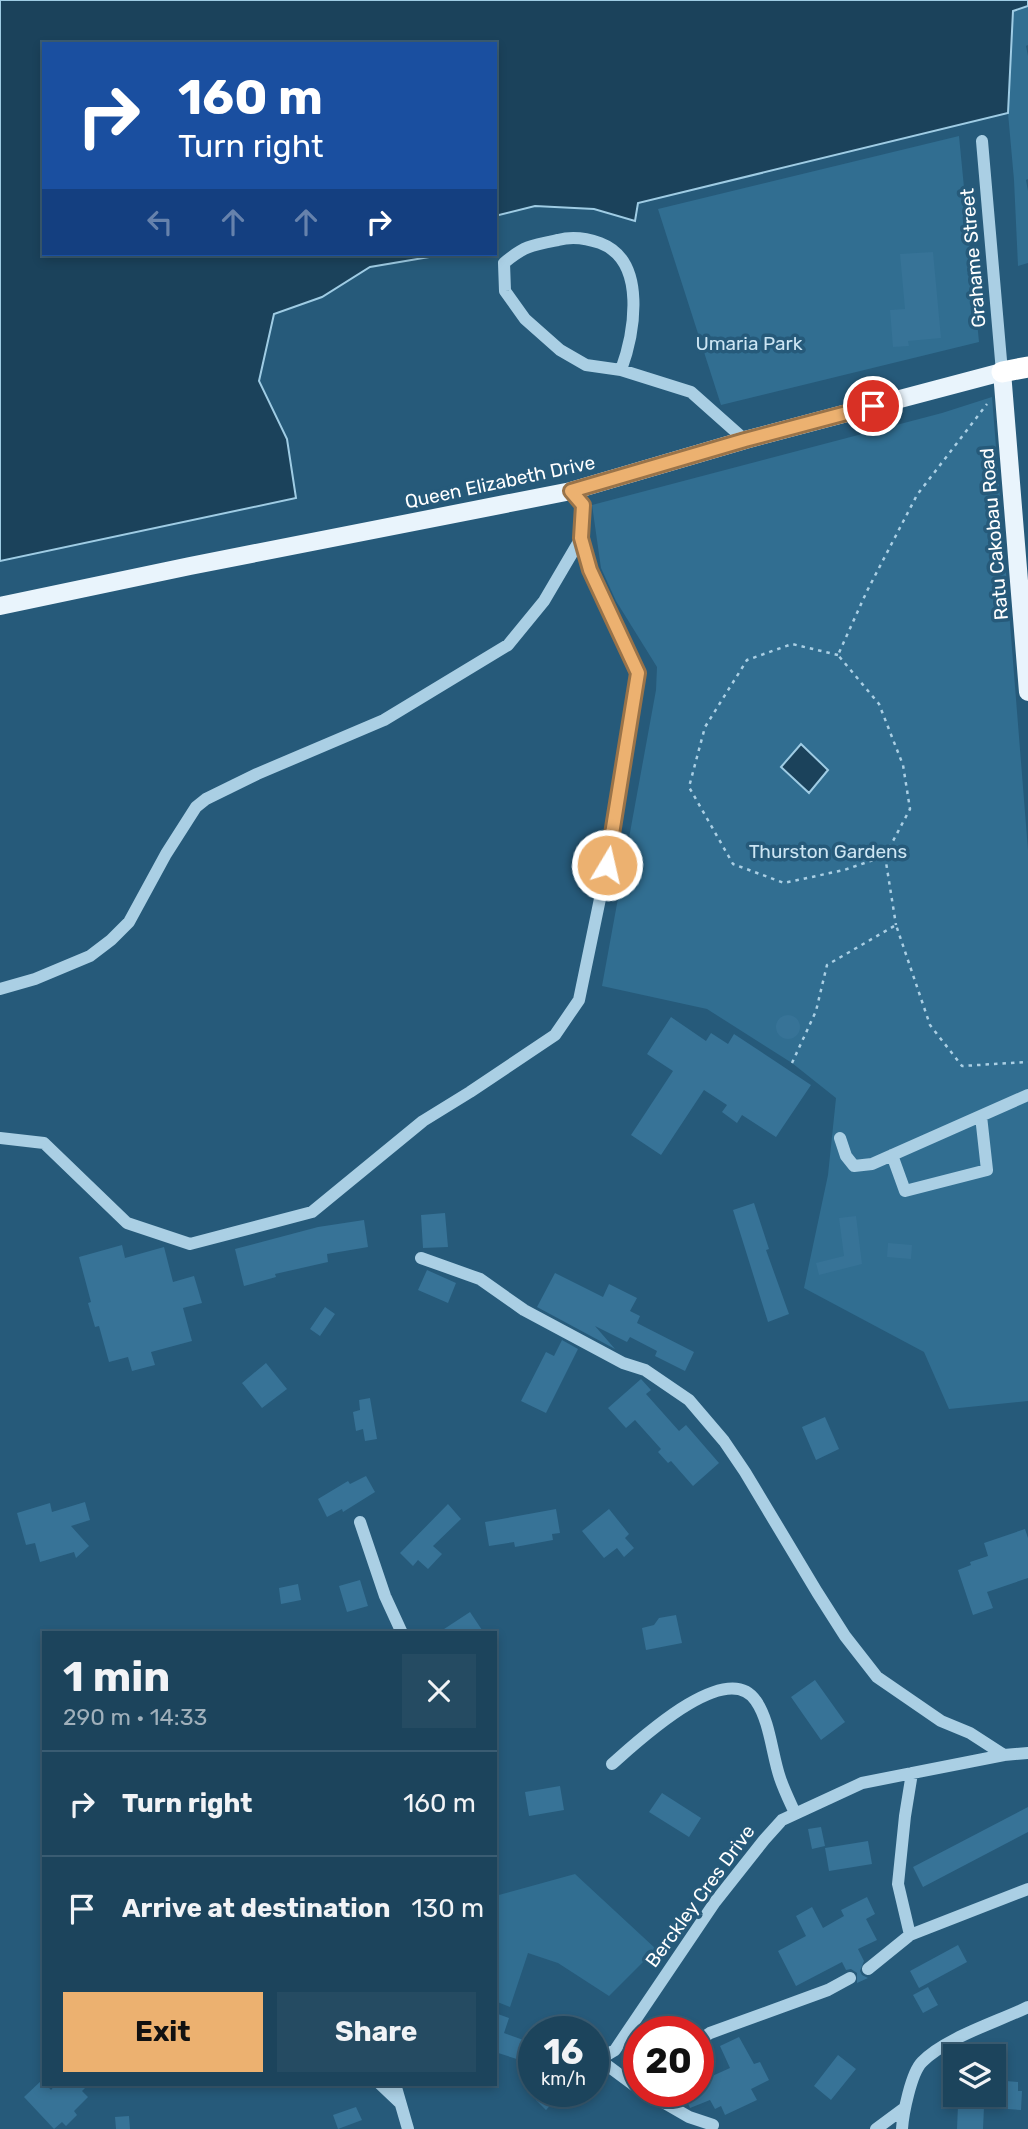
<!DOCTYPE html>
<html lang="en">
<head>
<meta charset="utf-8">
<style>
  body { margin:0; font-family:Rubik,sans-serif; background:#254b62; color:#f1f3f6; height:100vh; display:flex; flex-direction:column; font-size:26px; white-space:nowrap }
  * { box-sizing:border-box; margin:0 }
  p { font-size:23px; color:#a0b0bb }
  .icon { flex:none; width:38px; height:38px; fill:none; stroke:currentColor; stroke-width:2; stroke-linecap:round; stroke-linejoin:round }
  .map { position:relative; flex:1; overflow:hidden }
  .sheet { position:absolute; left:42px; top:1631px; width:455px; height:455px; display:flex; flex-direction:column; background:#1c445c; border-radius:0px; box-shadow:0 4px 10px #0003,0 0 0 2px #3a5c72 }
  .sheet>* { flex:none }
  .guide { position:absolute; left:42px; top:42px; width:455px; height:214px; border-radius:0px; box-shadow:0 4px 10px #0003,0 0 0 2px #3a5c72; background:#1a4fa0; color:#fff; overflow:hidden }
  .fabs { position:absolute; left:943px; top:2044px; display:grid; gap:14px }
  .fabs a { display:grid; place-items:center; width:63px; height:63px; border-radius:0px; background:#1c445c; box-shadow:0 4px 10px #0003,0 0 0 2px #3a5c72; font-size:35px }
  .speed { position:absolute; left:518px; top:2016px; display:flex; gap:14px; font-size:35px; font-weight:700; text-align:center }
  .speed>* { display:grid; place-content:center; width:91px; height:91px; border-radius:50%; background:#1c445c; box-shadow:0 4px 10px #0003,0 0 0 2px #3a5c72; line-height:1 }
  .speed small { font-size:18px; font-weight:400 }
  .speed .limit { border:10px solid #d22; background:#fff; color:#111 }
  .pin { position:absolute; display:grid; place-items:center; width:60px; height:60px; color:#fff; margin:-30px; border:4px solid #fff; border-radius:50%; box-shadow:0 2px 7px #0007 }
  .me { position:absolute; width:77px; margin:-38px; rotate:9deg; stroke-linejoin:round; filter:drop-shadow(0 0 5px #0008) }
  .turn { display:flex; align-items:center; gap:24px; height:147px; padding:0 21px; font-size:32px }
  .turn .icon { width:91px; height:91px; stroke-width:2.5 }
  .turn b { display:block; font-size:49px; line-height:60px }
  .lanes { display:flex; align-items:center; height:66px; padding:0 21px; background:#0003; justify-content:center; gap:35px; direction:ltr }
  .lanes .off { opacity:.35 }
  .round { display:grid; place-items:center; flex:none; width:74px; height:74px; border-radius:0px; background:#254b62 }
  .summary { display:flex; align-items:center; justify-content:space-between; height:119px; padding:0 21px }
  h1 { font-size:42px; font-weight:700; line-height:52px }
  .action { display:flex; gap:14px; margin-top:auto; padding:14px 21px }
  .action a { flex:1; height:80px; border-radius:0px; background:#ecb170; color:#111; font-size:28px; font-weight:700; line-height:80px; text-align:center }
  .action a+a { background:#254b62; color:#f1f3f6 }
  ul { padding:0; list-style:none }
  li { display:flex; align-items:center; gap:21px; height:105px; padding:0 21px; border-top:2px solid #3a5c72 }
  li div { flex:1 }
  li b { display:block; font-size:26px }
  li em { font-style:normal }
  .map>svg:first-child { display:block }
  .green { fill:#316e91 }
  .water { fill:#1b425b; stroke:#9fcce4; stroke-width:2 }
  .building { fill:#377397 }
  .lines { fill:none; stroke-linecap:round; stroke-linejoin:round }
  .path { stroke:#aacfe4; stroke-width:2.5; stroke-dasharray:3.5 5; stroke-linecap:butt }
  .minor { stroke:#aacfe4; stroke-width:12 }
  .major { stroke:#e9f4fc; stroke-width:18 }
  .highway { stroke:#fff; stroke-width:21 }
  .route-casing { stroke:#997349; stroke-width:18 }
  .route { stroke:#ecb170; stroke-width:12 }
  .labels { text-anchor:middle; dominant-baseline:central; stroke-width:7; stroke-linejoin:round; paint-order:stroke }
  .street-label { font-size:19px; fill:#fff; stroke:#265a7a }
  .park-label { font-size:19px; fill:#cce5f3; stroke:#265a7a }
</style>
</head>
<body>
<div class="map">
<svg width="1028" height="2129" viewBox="0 0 1028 2129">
  <rect width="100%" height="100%" fill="#265a7a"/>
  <path class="green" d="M1028,6V45L1026,46L1028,56V179L1026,180L1028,191V263L1018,266L1014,180L1008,113L1013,10Z
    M959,136L979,342L721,405L658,209Z
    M992,397L1028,850V1401L949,1409L924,1352L804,1288L828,1175L836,1098L792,1063L707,1009L602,986L656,690L657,667L616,601L601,568L592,505L942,413Z
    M575,1874L656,1949L609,1996L558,1963L528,1953L510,2007L495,2001V1896Z"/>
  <path class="water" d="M0,0H1028V6L1013,11L1008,113L638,203L635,221L594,209L535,206L495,216V44H44V254H447L370,267L322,297L274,314L259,381L287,439L296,498L0,561Z
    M801,744L828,770L809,793L781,767Z"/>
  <path class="building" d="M933,252L941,338L908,341L909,346L893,347L890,310L905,309L900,254Z
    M776 1027a12 12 0 1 1 24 0a12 12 0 1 1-24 0Z
    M671,1017L706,1041L711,1033L728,1044L734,1034L811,1085L776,1137L742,1115L737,1123L722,1112L727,1105L704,1090L661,1155L631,1135L673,1071L647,1054Z
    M754,1203L769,1249L766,1250L789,1314L768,1322L733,1210Z
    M445,1213L448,1247L423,1248L421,1215Z
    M856,1216L862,1264L819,1275L816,1263L844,1256L839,1218Z
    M364,1220L368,1247L327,1254L328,1262L275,1274L276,1277L244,1286L235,1249L318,1227Z
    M888,1243L912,1245L911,1259L887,1257Z
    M122,1245L125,1258L164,1247L173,1282L194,1276L202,1303L183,1308L192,1341L151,1352L155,1365L132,1371L128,1357L109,1362L99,1326L95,1327L88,1303L91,1302L79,1257Z
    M427,1270L456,1283L448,1303L418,1290Z
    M555,1273L603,1297L609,1284L637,1298L630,1311L640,1316L637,1323L694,1352L685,1371L655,1356L657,1351L630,1337L627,1342L595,1326L615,1349L537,1307Z
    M325,1307L335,1314L320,1336L310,1329Z
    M562,1340L578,1349L546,1413L521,1401L546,1352L554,1356Z
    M266,1363L287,1389L262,1408L242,1383Z
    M641,1379L651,1390L646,1394L679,1431L686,1425L719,1463L693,1486L671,1461L668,1463L658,1452L661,1449L635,1420L626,1428L608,1408Z
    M370,1398L377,1439L365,1441L363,1429L356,1431L353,1412L360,1410L359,1400Z
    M825,1417L839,1449L816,1460L802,1427Z
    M366,1476L375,1492L343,1512L342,1509L327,1517L318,1499L348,1481L350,1484Z
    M85,1502L90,1520L71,1526L89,1546L76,1558L74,1552L40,1562L35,1543L26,1545L17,1513L50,1503L52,1512Z
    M448,1504L461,1519L433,1546L442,1554L428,1569L418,1560L413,1566L400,1553Z
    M556,1509L560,1533L552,1534L553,1540L515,1547L514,1542L489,1546L485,1522Z
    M609,1509L629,1534L625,1538L634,1548L624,1557L617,1548L604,1558L582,1531Z
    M1025,1529L1028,1538V1578L987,1592L993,1608L973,1615L958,1570L971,1565L970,1562L988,1556L984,1543Z
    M360,1580L368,1606L347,1612L339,1586Z
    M298,1584L301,1600L281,1604L279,1588Z
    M470,1612L484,1633H438Z
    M676,1615L682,1643L646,1650L642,1628L654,1625L659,1618Z
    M815,1680L845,1722L821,1740L791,1697Z
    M560,1786L564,1810L529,1816L525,1792Z
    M662,1793L701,1818L689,1837L649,1812Z
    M1028,1807V1832L923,1887L913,1867Z
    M821,1827L825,1846L812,1849L808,1829Z
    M868,1841L872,1864L829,1871L825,1848Z
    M867,1897L875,1914L866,1919L877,1940L858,1949L864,1961L860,1971L862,1975L868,1978L857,1983V1973L851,1969L846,1970L842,1962L796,1986L778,1951L806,1936L796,1916L812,1907L823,1928L844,1916L841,1910Z
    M958,1945L967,1962L919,1988L910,1971Z
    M928,1987L938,2005L923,2013L913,1995Z
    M495,2013L509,2018L504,2033L529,2042L523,2061L495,2052Z
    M739,2037L754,2064L760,2062L769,2080L751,2089L757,2100L725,2115L721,2106L715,2109L710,2100L690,2108L685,2097L704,2088L701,2081L730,2068L720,2046Z
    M838,2055L856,2069L831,2100L814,2086Z
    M42,2080L51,2090L56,2084H89L82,2091L88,2097L74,2111L77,2115L66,2126L62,2122L54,2129L24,2097Z
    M994,2080L1018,2082V2091H1022L1021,2110L993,2108Z
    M543,2091H550L557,2098L546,2110L536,2100Z
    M958,2105L984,2107L983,2129H957Z
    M356,2107L362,2120L338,2129L333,2115Z
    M129,2116L130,2129H116L115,2117Z"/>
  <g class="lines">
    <path class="path" d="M838,655L792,644L747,660L705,727L689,787L733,864L784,883L844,870L885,856L910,809L903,765L879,704L838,655L867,591L917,495L987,404
      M885,856L896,925
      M792,1063L816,1011L827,965L896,925L930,1025L962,1066L1028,1062"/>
    <path class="minor" d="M982,141L1002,372
      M621,370C634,334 648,261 600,243C586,238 572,236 558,240C532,245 524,246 504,263L505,291L525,319L560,350L586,365L621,370L691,392L745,440
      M0,989L35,979L90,956L111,940L129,922L166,854L196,807L206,799L257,774L384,720L508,645L544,601L581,538
      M0,1138L44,1143L127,1223L190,1244L312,1212L423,1121L470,1092L555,1035L579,1000L607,865L638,673L590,571L581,538L583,505L571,491
      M840,1138L846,1156L854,1166L872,1164L1028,1095
      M892,1155L905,1191L987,1170L981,1116
      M421,1258L480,1279L524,1310L623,1363L645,1370L689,1400L724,1441L745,1472L817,1592L845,1636L877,1677L941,1721L970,1733L1004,1755
      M360,1522L385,1596L402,1633
      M612,1764C637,1742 727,1657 756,1701C770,1721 772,1755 780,1778C784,1790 790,1802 795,1813
      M910,1935L898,1884L905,1816L912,1773
      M868,1969L910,1935L1028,1889
      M698,2041L710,2033L828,1990L850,1978
      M600,2060L639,2089
      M593,2063L615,2050L715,1902L764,1840L782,1820L862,1783L1004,1755L1028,1753
      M380,2084L400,2103
      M395,2084L408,2129
      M644,2091L689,2117L713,2125
      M662,2100L675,2091
      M876,2129L903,2109
      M902,2129C903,2114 911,2073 922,2062C945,2038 997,2022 1028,2007"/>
    <path class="major" d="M0,606L190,566L571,491L745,440L1002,372L1028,692"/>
    <path class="highway" d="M1002,372L1028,367"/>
  </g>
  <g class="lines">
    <defs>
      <path id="route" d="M607,865L638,673L590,570L581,538L583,505L571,491L745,440L873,406"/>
    </defs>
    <use href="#route" class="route-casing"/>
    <use href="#route" class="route"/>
  </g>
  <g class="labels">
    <g class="street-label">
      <text transform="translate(973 258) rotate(-95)">Grahame Street</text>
      <text transform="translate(500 482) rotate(-12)">Queen Elizabeth Drive</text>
      <text transform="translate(994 534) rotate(-95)">Ratu Cakobau Road</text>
      <text transform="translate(700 1896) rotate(-54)">Berckley Cres Drive</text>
    </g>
    <g class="park-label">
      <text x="749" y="343">Umaria Park</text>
      <text x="828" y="851">Thurston Gardens</text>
    </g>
  </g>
</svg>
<div class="fabs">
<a><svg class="icon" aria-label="layers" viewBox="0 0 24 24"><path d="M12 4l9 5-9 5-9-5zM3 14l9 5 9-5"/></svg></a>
</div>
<div class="speed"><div>16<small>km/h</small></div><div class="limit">20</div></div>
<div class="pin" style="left:873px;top:406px;background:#d93025"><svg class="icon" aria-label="arrive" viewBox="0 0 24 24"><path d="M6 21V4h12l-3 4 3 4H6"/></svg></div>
<svg class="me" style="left:607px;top:865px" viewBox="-20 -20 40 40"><circle r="17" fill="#ecb170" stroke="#fff" stroke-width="3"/><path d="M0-11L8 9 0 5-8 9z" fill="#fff"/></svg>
<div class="guide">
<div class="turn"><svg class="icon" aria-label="right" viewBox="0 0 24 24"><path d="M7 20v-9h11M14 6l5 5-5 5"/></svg><div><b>160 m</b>Turn right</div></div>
<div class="lanes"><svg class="icon off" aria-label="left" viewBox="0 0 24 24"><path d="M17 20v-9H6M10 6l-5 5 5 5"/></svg><svg class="icon off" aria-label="ahead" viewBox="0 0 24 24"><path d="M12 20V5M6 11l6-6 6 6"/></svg><svg class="icon off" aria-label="ahead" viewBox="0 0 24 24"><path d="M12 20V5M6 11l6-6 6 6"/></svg><svg class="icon" aria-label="right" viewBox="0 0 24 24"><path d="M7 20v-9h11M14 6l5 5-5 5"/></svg></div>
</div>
<section class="sheet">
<div class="summary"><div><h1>1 min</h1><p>290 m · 14:33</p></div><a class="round"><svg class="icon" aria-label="close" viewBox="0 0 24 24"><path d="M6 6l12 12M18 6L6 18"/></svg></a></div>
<ul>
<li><svg class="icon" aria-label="right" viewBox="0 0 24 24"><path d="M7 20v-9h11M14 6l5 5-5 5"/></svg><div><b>Turn right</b></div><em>160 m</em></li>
<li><svg class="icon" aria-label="arrive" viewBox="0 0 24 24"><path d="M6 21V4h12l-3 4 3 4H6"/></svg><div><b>Arrive at destination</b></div><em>130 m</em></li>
</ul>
<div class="action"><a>Exit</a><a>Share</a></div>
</section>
</div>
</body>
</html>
